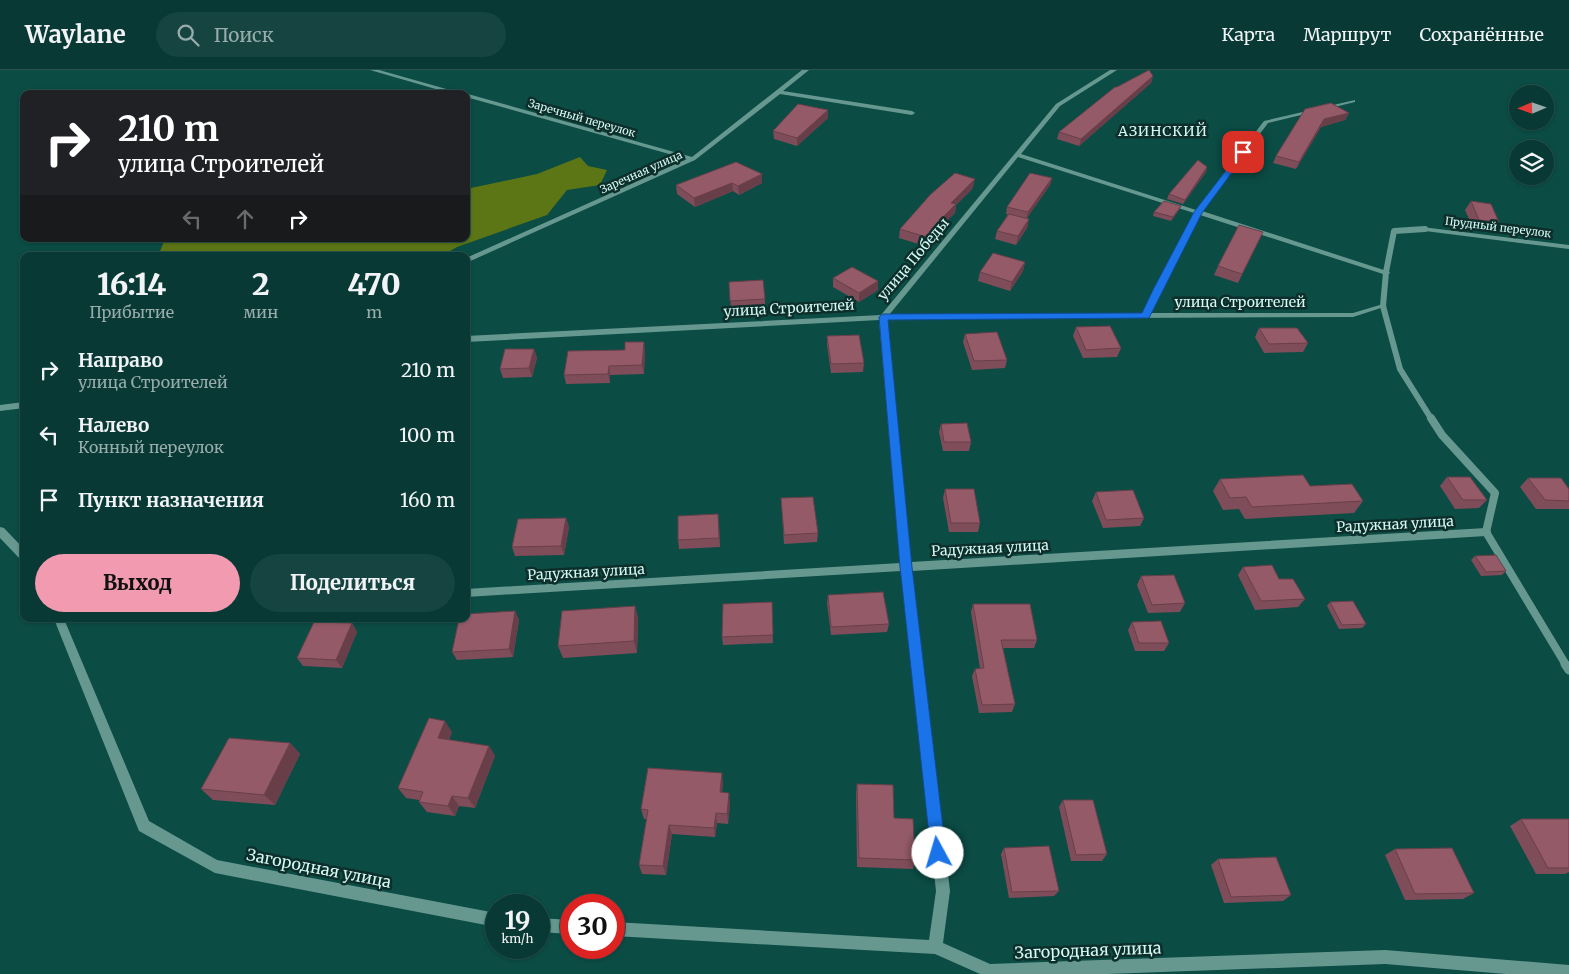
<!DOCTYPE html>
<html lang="ru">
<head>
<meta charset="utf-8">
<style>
  body { margin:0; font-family:Merriweather,serif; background:#164440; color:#f1f3f6; height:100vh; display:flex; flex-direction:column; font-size:19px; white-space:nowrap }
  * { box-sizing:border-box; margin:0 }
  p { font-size:16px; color:#98acac }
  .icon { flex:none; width:28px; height:28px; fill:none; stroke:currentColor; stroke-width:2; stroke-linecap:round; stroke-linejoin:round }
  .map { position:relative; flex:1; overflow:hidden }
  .sheet { position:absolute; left:20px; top:182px; width:450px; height:370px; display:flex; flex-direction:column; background:#083934; border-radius:10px; box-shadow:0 1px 4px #0004,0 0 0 1px #29534f }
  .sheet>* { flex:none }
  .guide { position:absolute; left:20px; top:20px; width:450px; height:152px; border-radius:10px; box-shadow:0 1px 4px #0004,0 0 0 1px #29534f; background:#202124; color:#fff; overflow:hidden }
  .needle { width:32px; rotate:268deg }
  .controls { position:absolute; left:1509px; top:15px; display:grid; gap:10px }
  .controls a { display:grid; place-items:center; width:45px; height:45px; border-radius:50%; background:#083934; box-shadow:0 1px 4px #0004,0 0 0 1px #29534f; font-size:25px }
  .speed { position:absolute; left:485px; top:824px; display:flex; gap:10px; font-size:25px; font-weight:700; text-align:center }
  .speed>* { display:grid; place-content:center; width:65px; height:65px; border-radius:50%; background:#083934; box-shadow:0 1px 4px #0004,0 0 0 1px #29534f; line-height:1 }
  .speed small { font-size:12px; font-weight:400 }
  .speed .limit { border:8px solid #d22; background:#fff; color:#111 }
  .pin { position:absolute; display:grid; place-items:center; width:42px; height:42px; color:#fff; margin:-21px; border-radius:10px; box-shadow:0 2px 8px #0006 }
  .me { position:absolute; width:55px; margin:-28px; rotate:354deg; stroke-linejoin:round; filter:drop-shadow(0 0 4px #0008) }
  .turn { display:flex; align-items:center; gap:18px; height:105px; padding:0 15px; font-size:22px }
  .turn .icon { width:65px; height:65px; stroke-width:2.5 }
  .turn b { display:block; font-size:35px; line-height:42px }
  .lanes { display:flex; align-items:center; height:48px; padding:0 15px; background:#0003; justify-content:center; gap:25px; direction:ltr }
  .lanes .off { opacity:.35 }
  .eta { display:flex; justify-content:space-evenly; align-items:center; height:85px; text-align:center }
  .eta b { font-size:30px; font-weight:800; line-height:35px }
  .cta { display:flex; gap:10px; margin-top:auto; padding:10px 15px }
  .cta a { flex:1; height:58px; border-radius:30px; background:#f29aaf; color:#111; font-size:20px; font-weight:800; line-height:58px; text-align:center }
  .cta a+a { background:#164440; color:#f1f3f6 }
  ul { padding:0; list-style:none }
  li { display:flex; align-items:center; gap:15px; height:65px; padding:0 15px }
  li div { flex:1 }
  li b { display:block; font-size:19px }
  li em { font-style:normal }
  header { display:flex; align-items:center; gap:30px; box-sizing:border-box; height:70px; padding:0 25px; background:#083934; border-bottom:1px solid #29534f }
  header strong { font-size:24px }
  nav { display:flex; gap:28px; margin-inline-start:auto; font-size:18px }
  .search { width:350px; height:45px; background:#164440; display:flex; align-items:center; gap:12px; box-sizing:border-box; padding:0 18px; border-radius:28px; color:#98acac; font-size:19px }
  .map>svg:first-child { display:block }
  .forest { fill:#5c7616 }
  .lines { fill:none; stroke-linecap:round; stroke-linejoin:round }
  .service-far2 { stroke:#669890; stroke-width:6 }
  .service-far1 { stroke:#669890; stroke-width:8 }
  .service { stroke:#669890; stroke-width:9 }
  .minor { fill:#669890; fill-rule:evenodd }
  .wall { fill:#7f4d59 }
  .shaded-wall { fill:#683f49 }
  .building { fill:#945a68; stroke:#683f49 }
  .route { fill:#1a73e8; stroke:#114b97 }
  .labels { text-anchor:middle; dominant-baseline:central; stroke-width:5; stroke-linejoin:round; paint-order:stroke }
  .far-street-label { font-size:11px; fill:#d5faf4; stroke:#0d2e2a }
  .far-quarter-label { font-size:14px; letter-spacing:1px; fill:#d5faf4; stroke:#0d2e2a }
  .street-label { font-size:14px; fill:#d5faf4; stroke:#0d2e2a }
  .near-street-label { font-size:16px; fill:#d5faf4; stroke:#0d2e2a }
</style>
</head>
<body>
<header>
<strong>Waylane</strong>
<div class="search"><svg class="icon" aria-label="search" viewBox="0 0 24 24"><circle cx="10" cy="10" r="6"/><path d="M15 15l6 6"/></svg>Поиск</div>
<nav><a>Карта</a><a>Маршрут</a><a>Сохранённые</a></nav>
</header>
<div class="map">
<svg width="1569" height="904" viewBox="0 0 1569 904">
  <rect width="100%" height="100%" fill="#0b4c45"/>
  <path class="forest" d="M580,87L588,96L607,100L600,115L567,120L547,145L457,177L441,186H158L165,169H466V119L537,104Z"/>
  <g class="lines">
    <path class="service-far2" d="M1425,159L1394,161L1386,202L1383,236L1400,299L1432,350"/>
    <path class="service-far1" d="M1431,348L1442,365L1495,423L1486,462L1566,595"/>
    <path class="service" d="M1565,594L1569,600"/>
    <path class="minor" d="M370,0H379L464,24H453Z
      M802,0H809L783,21L912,41L915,43L912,45L780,24L695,90L466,193V188L687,89L466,27V24H464H468L692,87Z
      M1110,0H1117L1060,36L1021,84L1196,140L1264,51L1355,30V32L1268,53L1202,141L1390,202L1389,204H1383L1200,145L1161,220L1151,243H1353L1383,234L1387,236L1353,247L887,249L911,492L1486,458L1490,459L1491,462L1490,465L1486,466L912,501L950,821L943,873L990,894L1385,880L1569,895V904H1506L1385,894L1107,904H980L935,884L614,866V852L929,870L936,821L901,501L466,527V519L900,493L879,250L466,272V266L881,245L1056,34ZM1018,87L1194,143L1153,220L1143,243L889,245Z
      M1422,157L1569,175V179L1425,161H1422Z
      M24,332V338L0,341V335Z
      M0,457L4,458L24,479V490L20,489L0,468Z
      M54,549H64L149,751L217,790L496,843V857L215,803L139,761Z
      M539,848L571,850V864L539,862Z"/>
  </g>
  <path class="wall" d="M1153,6L1151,13L1079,76L1057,69L1059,62L1117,17Z
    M1305,39L1349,43L1345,50L1321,57L1296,99L1273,93L1276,86Z
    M828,48L797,76L774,69L773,61Z
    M1207,97L1206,102L1183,134L1167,129L1169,124Z
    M762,104V113L739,125L733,121L695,137L677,124L676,115Z
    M1052,108L1050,115L1027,148L1029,149L1027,158L1016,175L995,169L997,161L1008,144H1006L1007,137Z
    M973,118L956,135L955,143L943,154L925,176L899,168L900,159Z
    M1471,131L1499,152L1493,161L1473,158L1465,140Z
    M1181,136L1179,140L1171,151L1153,146L1154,142Z
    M1263,162L1238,213L1214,205L1218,196Z
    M1025,192L1023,201L1010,221L978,211L980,202Z
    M833,208L878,211V220L859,232L833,217Z
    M729,212L765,229V238L731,240Z
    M1076,257L1121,278L1117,287L1083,288L1073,266Z
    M1259,258L1308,273L1303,282L1264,283L1255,267Z
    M965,264L1007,290L1005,298L972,300L963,272Z
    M827,266L864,293L863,302L831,303L827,275Z
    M534,279L537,288L532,307L503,308L500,299Z
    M645,280L644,304L610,305V313L566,314L564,305Z
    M941,354L971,372L969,381H943L939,362Z
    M1447,407L1487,430L1479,438L1455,439L1440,416Z
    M1528,408L1569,419V439H1536L1520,417Z
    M1220,409L1310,416L1363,431L1354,443L1245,449L1239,439L1223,440L1213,421Z
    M945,419L980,453L978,462H949L943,428Z
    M1096,422L1144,448L1140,456L1103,458L1092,431Z
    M781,428L818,463L817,472L784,474Z
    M566,448L569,457L564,485L515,486L512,477Z
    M719,453L720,477L679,479L678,470Z
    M1475,486L1506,501L1502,505L1481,506L1471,490Z
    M1243,497L1305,529L1298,537L1255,540L1238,505Z
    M1141,506L1185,533L1180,542L1148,543L1137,515Z
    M828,525L889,554L887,562L831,565L827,533Z
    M772,532L773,573L723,575L722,567Z
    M1330,532L1366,554L1362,558L1339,559L1327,536Z
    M973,534L1037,570L1034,578H1003L1015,634L1012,642L979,643L972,606L975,599L980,598L971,542Z
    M635,536L638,548L637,583L563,588L558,576Z
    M515,541L519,550L513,587L457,590L452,582Z
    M1132,552L1169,573L1164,581H1135L1128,560Z
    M352,553L357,562L342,598L303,596L297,588Z
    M452,662L449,670L489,676L495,686L475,738L459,736L455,746L427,742L419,732V730L406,728L398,718Z
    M290,673L300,684L275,735L213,730L201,719Z
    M723,713L722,722L730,733L728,754L717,753L715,767L672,764L666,805L642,804L639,795L647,749H644L641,739Z
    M857,714L894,748L915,790L913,799L857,797L856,724Z
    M1063,730L1107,784L1102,791H1071L1059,737Z
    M1521,749H1569V802L1565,804H1536L1510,756Z
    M1004,778L1059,821L1054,826L1009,828L1001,784Z
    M1395,779L1474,823L1463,829L1405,830L1385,785Z
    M1218,789L1291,825L1283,831L1224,833L1211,795Z"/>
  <path class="shaded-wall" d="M1153,6L1151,13L1079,76L1081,69Z
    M828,40V48L797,76V68Z
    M1349,43L1345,50L1321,57L1296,99L1299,92L1324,49Z
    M1207,97L1206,102L1183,134L1185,130Z
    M762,104V113L739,125L738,116Z
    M1052,108L1050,115L1026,149L1028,142Z
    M975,109L973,118L956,135L955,143L943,154L925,176L926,167L951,133Z
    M732,113L733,121L695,137L694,128Z
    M1181,136L1179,140L1171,151L1173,147Z
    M1029,149L1027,158L1016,175L1018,166Z
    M1025,192L1023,201L1010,221L1012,212Z
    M878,211V220L859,232V223Z
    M644,272L645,280L644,304L642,295Z
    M534,279L537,288L532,307L529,298Z
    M609,296L610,305V313L608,304Z
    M566,448L569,457L564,485L561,476Z
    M635,536L638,548L637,583L634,571Z
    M515,541L519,550L513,587L509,579Z
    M352,553L357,562L342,598L336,590Z
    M445,651L452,662L445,679L438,668Z
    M290,673L300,684L275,735L264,725Z
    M489,676L495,686L475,738L468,728Z
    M722,703L723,713L721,732L720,722Z
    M729,723L730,733L728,754L727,744Z
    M452,726L459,736L455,746L448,736Z
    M716,743L717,753L715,767L714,758Z
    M669,755L672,764L666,805L663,796Z"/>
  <path class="building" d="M1149,0L1153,6L1081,69L1059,62L1115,17H1117Z
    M1331,33L1349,43L1324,49L1299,92L1276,86L1305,39Z
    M798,34L828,40L797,68L773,61Z
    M1198,90L1207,97L1185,130L1169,124Z
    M736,92L762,104L738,116L732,113L694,128L676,115Z
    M955,103L975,109L951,133L956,134L944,146L926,167L900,159L930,125Z
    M1030,103L1052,108L1028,142L1007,137Z
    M1164,131L1181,136L1173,147L1154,142Z
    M1471,131L1491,134L1499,152L1479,150Z
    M1009,144L1029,149L1018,166L997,161Z
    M1239,155L1263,162L1242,204L1218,196Z
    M993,183L1025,192L1012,212L980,202Z
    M852,197L878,211L859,223L833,208Z
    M763,210L765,229L730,231L729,212Z
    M1110,256L1121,278L1086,280L1076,257Z
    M1259,258H1297L1308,273L1269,274Z
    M997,262L1007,290L974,291L965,264Z
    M859,265L864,293L831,294L827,266Z
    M625,272H644L642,295L609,296L608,304L564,305L568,281L625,280Z
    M505,279H534L529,298L500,299Z
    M967,353L971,372H944L941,354Z
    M1303,405L1310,416L1352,414L1363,431L1252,437L1246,427L1230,428L1220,409Z
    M1447,407H1470L1487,430H1463Z
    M1528,408H1561L1569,419V431L1545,430Z
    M945,419H974L980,453H951Z
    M1133,420L1144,448L1106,450L1096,422Z
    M813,427L818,463L784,465L781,428Z
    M718,444L719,468L678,470V446Z
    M566,448L561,476L512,477L518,449Z
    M1496,485L1506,501L1486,502L1475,486Z
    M1272,495L1279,509H1293L1305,529L1261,531L1243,497Z
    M1174,505L1185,533L1152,535L1141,506Z
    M883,522L889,554L831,557L828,525Z
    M1353,531L1366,554L1342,555L1330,532Z
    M772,532L773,565L722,567L723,534Z
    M973,534H1030L1037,570H1001L1015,634L982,635L975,599L984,598Z
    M635,536L634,571L558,576L562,541Z
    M515,541L509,579L452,582L459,549H466V544Z
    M1161,551L1169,573H1139L1132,552Z
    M314,552L352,553L336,590L297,588Z
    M429,648L445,651L438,668L489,676L468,728L452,726L448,736L419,732L423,722L398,718Z
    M229,668L290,673L264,725L201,719Z
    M648,698L722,703L720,722L729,723L727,744L716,743L714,758L669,755L663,796L639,795L648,740L641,739Z
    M857,714L893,715L894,748L913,749L915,790L859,788Z
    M1063,730H1093L1107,784L1076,785Z
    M1521,749H1569V798H1548Z
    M1049,776L1059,821L1012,822L1004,778Z
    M1452,778L1474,823L1415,824L1395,779Z
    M1276,787L1291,825L1231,827L1218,789Z"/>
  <path class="route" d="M1241,81L1247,82L1202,143L1149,248L888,250L912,497L946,783L944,789L938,791L933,789L931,783L900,497L879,247L883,244L1142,243L1153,220L1194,142Z"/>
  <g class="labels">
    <g class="far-street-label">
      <text transform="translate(582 48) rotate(16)">Заречный переулок</text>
      <text transform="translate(641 102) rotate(-24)">Заречная улица</text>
      <text transform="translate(1498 157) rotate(7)">Прудный переулок</text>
    </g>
    <g class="far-quarter-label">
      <text x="1163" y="61">АЗИНСКИЙ</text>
    </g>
    <g class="street-label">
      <text transform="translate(913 189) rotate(-50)">улица Победы</text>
      <text x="1240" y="232">улица Строителей</text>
      <text transform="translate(789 238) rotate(-3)">улица Строителей</text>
      <text transform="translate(1395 454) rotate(-3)">Радужная улица</text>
      <text transform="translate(990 478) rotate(-3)">Радужная улица</text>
      <text transform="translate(586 502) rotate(-3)">Радужная улица</text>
    </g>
    <g class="near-street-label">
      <text transform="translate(319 798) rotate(11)">Загородная улица</text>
      <text transform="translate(1088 880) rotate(-2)">Загородная улица</text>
    </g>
  </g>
</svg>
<div class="controls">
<a><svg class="needle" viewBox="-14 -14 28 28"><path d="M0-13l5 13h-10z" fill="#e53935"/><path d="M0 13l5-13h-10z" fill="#98acac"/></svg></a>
<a><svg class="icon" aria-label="layers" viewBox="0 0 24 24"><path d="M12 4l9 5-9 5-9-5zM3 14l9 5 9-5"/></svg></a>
</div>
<div class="speed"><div>19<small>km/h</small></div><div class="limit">30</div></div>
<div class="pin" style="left:1243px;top:82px;background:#d93025"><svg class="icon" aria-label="arrive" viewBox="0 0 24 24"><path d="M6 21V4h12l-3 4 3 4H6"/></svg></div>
<svg class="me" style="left:938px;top:783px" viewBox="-20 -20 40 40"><circle r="19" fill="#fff"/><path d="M0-13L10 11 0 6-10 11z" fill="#1a73e8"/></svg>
<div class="guide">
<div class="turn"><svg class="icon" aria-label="right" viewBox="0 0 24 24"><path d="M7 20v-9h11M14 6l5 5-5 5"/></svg><div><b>210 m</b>улица Строителей</div></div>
<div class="lanes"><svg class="icon off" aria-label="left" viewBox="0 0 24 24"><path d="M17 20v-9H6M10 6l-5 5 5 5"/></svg><svg class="icon off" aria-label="ahead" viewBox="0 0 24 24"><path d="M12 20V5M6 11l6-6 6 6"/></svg><svg class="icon" aria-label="right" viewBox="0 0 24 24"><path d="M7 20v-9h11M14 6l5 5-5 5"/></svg></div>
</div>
<section class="sheet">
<div class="eta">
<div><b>16:14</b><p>Прибытие</p></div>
<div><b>2</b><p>мин</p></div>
<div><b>470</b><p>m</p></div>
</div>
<ul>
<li><svg class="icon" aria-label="right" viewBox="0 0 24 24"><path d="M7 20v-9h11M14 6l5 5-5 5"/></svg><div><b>Направо</b><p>улица Строителей</p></div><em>210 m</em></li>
<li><svg class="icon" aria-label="left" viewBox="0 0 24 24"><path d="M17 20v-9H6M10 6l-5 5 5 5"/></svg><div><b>Налево</b><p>Конный переулок</p></div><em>100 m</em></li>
<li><svg class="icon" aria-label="arrive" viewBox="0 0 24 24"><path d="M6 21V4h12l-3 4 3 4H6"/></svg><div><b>Пункт назначения</b></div><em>160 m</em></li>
</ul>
<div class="cta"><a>Выход</a><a>Поделиться</a></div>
</section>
</div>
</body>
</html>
